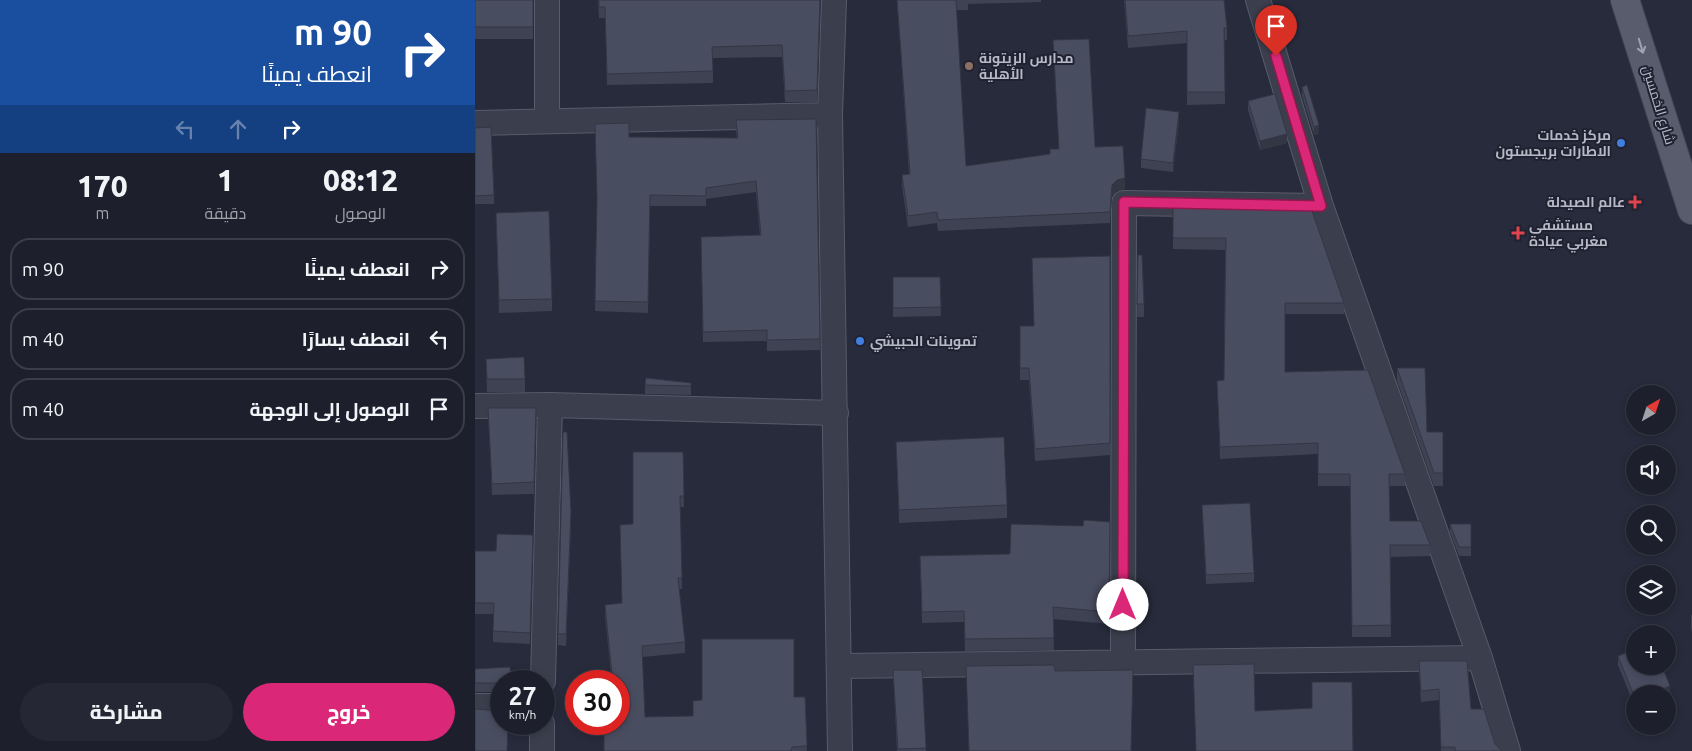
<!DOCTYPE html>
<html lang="ar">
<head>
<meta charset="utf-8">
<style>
  body { margin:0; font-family:Ubuntu,Cairo,sans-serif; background:#252834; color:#f1f3f6; direction:rtl; height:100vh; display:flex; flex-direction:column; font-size:19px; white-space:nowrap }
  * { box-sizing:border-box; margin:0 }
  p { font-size:16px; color:#a0a3a9 }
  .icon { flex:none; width:28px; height:28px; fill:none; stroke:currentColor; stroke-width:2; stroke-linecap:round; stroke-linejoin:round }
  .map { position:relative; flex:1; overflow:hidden; direction:ltr }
  .side { display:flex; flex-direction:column; background:#1d202c; width:475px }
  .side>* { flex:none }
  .banner { background:#1a4fa0; color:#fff; overflow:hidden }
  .needle { width:32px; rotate:39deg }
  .fabs { position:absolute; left:1151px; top:385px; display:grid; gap:10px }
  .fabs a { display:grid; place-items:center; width:50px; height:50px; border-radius:50%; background:#1d202c; box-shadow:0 2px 8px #0003,0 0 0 1px #3b3e48; font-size:25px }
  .speed { position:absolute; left:15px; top:670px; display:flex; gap:10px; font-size:25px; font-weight:700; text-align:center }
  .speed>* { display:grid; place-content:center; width:65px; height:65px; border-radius:50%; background:#1d202c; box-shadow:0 2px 8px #0003,0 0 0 1px #3b3e48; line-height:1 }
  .speed small { font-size:12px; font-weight:400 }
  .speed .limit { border:8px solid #d22; background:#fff; color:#111 }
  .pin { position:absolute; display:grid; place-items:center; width:42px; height:42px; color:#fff; margin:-51px -21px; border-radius:50% 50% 50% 0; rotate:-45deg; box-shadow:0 0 5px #0007 }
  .pin .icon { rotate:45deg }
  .me { position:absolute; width:55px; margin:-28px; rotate:0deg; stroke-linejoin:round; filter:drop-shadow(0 0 4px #0008) }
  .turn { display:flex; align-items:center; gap:18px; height:105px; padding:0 20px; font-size:22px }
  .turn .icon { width:65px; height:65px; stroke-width:2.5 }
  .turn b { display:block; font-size:35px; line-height:42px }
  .lanes { display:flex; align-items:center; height:48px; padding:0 20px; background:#0003; justify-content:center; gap:25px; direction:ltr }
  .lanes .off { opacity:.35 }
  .eta { display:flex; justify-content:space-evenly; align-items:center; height:85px; text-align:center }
  .eta b { font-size:30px; font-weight:800; line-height:35px }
  .cta { display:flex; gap:10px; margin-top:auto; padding:10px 20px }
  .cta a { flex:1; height:58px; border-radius:30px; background:#db2777; color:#fff; font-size:20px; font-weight:800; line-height:58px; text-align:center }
  .cta a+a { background:#252834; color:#f1f3f6 }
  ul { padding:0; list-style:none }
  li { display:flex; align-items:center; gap:15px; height:62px; margin:0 10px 8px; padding:0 10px; border:2px solid #3b3e48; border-radius:20px }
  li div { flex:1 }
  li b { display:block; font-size:19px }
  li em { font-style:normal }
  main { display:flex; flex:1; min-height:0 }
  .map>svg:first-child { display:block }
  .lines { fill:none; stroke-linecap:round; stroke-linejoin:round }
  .street-casing { stroke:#595b6a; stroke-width:26 }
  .primary-casing { stroke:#444655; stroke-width:30 }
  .street { stroke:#3b3e4c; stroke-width:24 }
  .primary { stroke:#595c6c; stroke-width:28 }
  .wall { fill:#3f4253 }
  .shaded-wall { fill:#333643 }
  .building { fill:#494d60; stroke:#333643 }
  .oneway { stroke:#a0a2b0 }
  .route-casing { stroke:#8e194d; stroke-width:12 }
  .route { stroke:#db2777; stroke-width:9 }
  .education-dot { fill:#8d6e63; stroke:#202231; stroke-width:2 }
  .shop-dot { fill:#3f7fe0; stroke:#202231; stroke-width:2 }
  .health-dot { fill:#e0444e; stroke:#202231; stroke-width:2 }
  .labels { text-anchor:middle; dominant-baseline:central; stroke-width:4; stroke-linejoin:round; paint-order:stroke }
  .poi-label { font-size:14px; font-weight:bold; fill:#b7b9c7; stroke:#202231; text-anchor:start }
  .street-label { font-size:14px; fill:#b7b9c7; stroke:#202231 }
</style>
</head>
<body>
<main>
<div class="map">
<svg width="1217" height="751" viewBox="0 0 1217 751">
  <rect width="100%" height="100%" fill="#272b3b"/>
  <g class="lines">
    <defs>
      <path id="street" d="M72,0V121
        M359,0L355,115L365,751
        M783,0L846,206L1005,658L1033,751
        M0,123L355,115
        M0,406L75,405L361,413
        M648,663L649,203L846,206
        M365,666L1005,658
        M68,681L75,405
        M0,706H26
        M67,751V724"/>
      <path id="primary" d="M1150,0L1217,210"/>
    </defs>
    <use href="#street" class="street-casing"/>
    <use href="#primary" class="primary-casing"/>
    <use href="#street" class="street"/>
    <use href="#primary" class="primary"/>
  </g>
  <path class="wall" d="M0,0H58V39H0Z
    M123,0H345L342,102H310L307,57L238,58V83L132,85L130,18H124Z
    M422,0H566V2L493,4V10H481L491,166L575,154L584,149L578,40L620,147L650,189L642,191L637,196L635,223L463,231L462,223L433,227L427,186V175L434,174Z
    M649,0H749L752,28V40H749L750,104L712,105V43L653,48Z
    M827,87L844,134L839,135L827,96Z
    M773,101L812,143L785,150L773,110Z
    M341,119L345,350L292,351V341L228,342L226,237L285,235L281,192L231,199V206H175L173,313L120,311L122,204L154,137L262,138L261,131V120Z
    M704,121L698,172L666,168V159Z
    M0,128L19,195V204H0Z
    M698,206L869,303V314H810V372L930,474V486H914L915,521L955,545V556L915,557L916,637H877L875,486H843V454L745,459L742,381L749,380L750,250L698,249Z
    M21,213L77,299V311L24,313Z
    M663,255L669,304V317H662Z
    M635,256V455L560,461L554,380H545V326H559Z
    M418,277H465L466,316L418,317Z
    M11,359L50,379V392H12Z
    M922,368L952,432H968V486H959L922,381Z
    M216,383V395L170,394V385Z
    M13,408H61L59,494L17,495Z
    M421,442L532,505V518L424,523Z
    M208,452L209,507H205L207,589H204L210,642V653L167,657L170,717L218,716L319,697H330L332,751H129L136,674L130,616V605L147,603L158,524Z
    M727,505L779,573V582L731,584Z
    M635,522L634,624L578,619L579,650L490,651L489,622L447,623L445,556L535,554L608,526Z
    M96,524L91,646L83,645V634Z
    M975,524H996V556H984L975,532Z
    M58,535L55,644L18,642V614H0V551H21Z
    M1216,615H1217V633L1216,628Z
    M1143,656L1195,695L1160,694V707L1143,665Z
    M944,661L996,709L1020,744L1027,751H966L964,700L946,702L944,673Z
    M0,669L26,681V692H0Z
    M418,670H447L451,751H422Z
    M26,724H39V730H33Z"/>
  <path class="shaded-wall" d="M704,112V121L698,172V163Z
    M844,125V134L839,135V127Z
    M812,134V143L785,150V141Z
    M650,178V189L642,191L637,196L635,223L637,185L642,180Z
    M96,512V524L91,646V634Z
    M1195,686V695L1192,697V694H1177Z"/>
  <path class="building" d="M0,0H58V27H0Z
    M124,0H345L342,90L310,91L307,45L237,47L238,71L132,74L130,7H124Z
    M422,0H481L491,166L575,154V149H584L578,40L614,39L620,147L648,146L650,178L642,180L637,185L635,212L463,220L462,212L433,216L427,175L435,174Z
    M650,0H749L752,28H749L750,92H712V31L653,36Z
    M832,85L844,125L839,127L827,87Z
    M800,94L812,134L785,141L773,101Z
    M671,108L704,112L698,163L666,159Z
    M341,119L345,339L292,340V330L228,332L226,237L286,235L281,181L231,188V196L175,195L173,302L120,301L122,198L120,124L154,123V137L263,138L261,120Z
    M16,127L19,195L0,196V128Z
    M698,206L836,208L869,303H810V372L893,370L930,474H914L915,521H946L955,545H915L916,625L877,626L875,474H843V443L745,447L742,381L749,380L751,238H698Z
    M74,211L77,299L24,300L21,213Z
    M663,255H667L669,304H662Z
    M635,256V443L560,449L554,368H545V326H559L557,258Z
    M418,277H465L466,307L418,308Z
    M49,357L50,379H12L11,359Z
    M922,368H950L952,432H968V473H959Z
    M171,378L216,383V386L170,385Z
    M13,408H61L59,482L17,484Z
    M88,432H92L96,512L91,634H83Z
    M529,437L532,505L424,510L421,442Z
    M158,452H208L209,496H205L207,578H203L210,642L167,646L170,717L218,716V701L227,700V639H319V697H330L332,746L317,747L316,751H129V724H144V681H124V675L137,674L130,605L147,603L145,525L158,524Z
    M775,503L779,573L731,575L727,505Z
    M609,520L635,522L634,612L578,607L579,638L490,639L489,611L447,612L445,556L535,554L536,524L608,526Z
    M975,524H996V547H984Z
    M22,534L58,535L55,633L18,631L19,603H0V551H21Z
    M1160,649V666H1187L1195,686L1177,694H1160V698L1143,656Z
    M944,661H992L996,709H1009L1020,744L1027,751H980V747H966L964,689L946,691Z
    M779,664L780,711L837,708V682H877L878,751H721L718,665Z
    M579,665L580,671L658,670L656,751H494L491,666Z
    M35,667L36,681H26V683H0V669Z
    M418,670H447L451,748L423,749Z
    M0,709L26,711V724H33L32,751H0Z"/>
  <defs><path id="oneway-shaft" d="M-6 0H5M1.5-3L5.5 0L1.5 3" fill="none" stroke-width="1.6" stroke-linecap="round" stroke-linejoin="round" transform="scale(1.25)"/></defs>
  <use class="oneway" href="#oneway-shaft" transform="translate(1166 46) rotate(73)"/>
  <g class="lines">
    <defs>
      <path id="route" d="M648,605L649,202L846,206L801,56"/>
    </defs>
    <use href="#route" class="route-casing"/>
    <use href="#route" class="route"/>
  </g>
  <circle class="education-dot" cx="494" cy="66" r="5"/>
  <g class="shop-dot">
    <circle cx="1146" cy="143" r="5"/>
    <circle cx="385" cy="341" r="5"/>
  </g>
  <g class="health-dot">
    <path d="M1157.5 194.5h5v5h5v5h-5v5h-5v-5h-5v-5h5z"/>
    <path d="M1040.5 225.5h5v5h5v5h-5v5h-5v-5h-5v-5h5z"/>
  </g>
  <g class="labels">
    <g class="poi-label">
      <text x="504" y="58">مدارس الزيتونة<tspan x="504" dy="16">الأهلية</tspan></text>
      <text x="1136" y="135" text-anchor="end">مركز خدمات<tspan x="1136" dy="16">الاطارات بريجستون</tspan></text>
      <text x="1150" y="202" text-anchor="end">عالم الصيدلة</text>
      <text x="1054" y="225">مستشفى<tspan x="1054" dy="16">مغربي عيادة</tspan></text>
      <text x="395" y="341">تموينات الحبيشي</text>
    </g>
    <g class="street-label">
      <text transform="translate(1184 105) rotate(73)">شارع الخمسين</text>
    </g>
  </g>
</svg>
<div class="fabs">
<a><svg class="needle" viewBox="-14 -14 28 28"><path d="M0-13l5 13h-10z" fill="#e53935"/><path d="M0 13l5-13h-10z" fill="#a0a3a9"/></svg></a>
<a><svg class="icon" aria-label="sound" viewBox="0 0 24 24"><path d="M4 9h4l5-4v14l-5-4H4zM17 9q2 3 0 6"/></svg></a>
<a><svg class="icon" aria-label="search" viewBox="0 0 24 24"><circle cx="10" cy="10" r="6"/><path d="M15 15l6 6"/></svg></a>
<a><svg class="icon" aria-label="layers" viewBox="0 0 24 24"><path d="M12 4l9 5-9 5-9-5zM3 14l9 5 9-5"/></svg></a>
<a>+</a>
<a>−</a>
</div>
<div class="speed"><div>27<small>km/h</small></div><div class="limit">30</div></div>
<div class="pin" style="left:801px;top:56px;background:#d93025"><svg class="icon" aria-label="arrive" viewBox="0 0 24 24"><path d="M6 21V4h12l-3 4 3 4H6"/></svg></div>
<svg class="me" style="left:648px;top:605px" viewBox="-20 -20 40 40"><circle r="19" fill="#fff"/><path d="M0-13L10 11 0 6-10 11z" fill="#db2777"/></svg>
</div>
<section class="side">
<div class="banner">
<div class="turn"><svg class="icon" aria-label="right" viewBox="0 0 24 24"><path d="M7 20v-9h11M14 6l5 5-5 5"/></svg><div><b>90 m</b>انعطف يمينًا</div></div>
<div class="lanes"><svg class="icon off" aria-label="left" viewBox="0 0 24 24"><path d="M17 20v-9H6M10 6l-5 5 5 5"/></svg><svg class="icon off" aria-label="ahead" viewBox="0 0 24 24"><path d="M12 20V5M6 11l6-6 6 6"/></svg><svg class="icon" aria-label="right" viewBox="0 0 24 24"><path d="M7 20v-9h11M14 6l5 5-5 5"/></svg></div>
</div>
<div class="eta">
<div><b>08:12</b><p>الوصول</p></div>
<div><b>1</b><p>دقيقة</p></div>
<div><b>170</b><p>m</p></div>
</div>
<ul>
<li><svg class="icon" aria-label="right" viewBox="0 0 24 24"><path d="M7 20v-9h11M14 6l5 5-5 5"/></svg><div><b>انعطف يمينًا</b></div><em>90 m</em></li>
<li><svg class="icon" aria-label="left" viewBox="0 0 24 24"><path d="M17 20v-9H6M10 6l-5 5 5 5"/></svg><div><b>انعطف يسارًا</b></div><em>40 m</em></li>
<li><svg class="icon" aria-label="arrive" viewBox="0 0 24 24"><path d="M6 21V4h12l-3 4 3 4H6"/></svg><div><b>الوصول إلى الوجهة</b></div><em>40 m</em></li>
</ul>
<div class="cta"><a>خروج</a><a>مشاركة</a></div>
</section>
</main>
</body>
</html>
